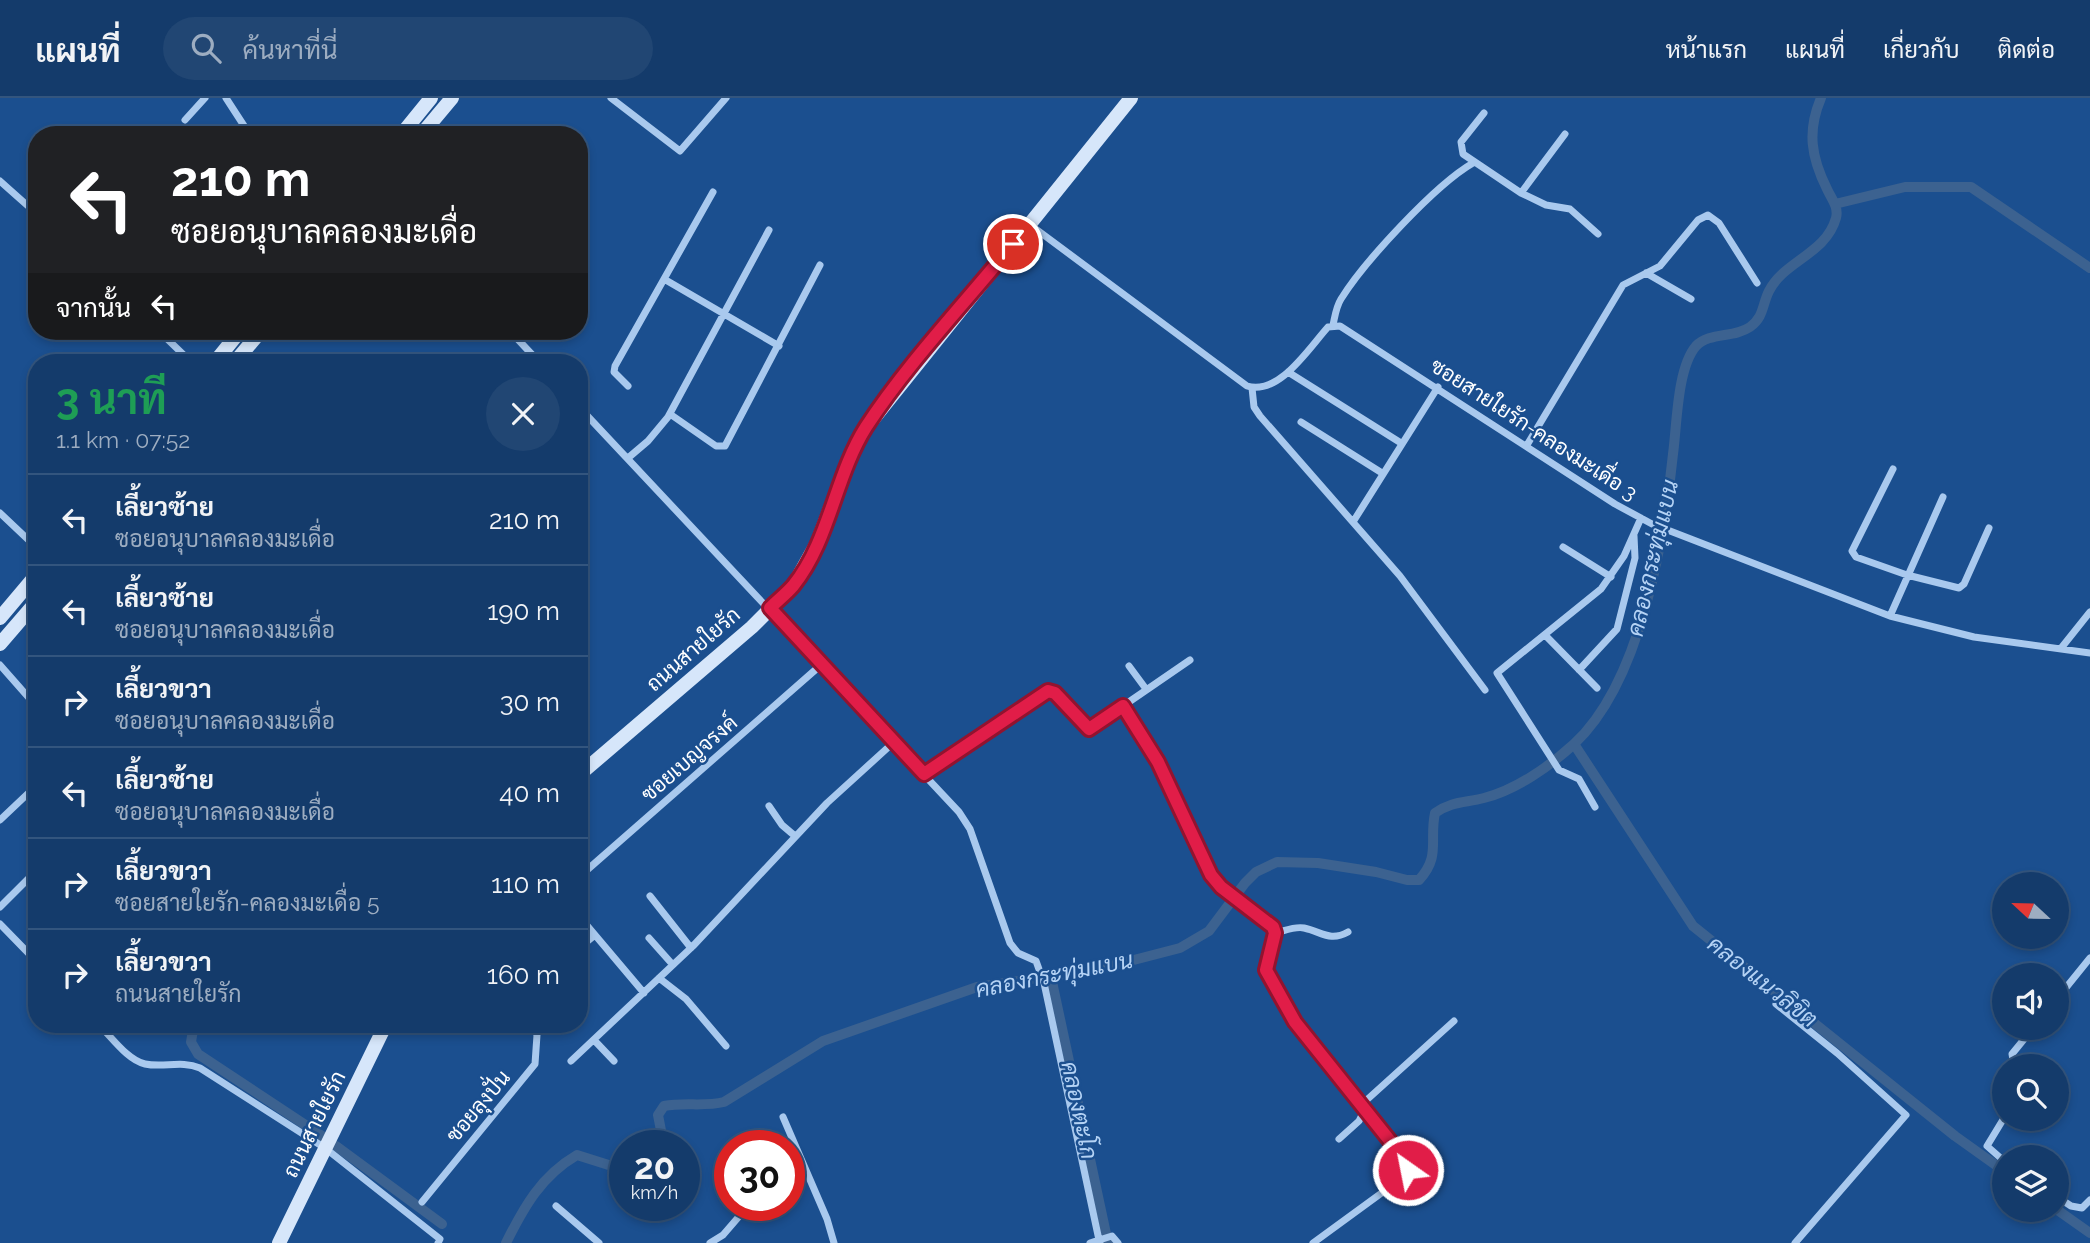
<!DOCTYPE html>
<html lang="th">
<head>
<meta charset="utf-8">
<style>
  body { margin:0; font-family:Raleway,Sarabun,sans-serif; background:#214673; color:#f1f3f6; height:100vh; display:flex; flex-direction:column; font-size:26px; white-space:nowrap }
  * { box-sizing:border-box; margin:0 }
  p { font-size:23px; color:#9dadc1 }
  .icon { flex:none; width:38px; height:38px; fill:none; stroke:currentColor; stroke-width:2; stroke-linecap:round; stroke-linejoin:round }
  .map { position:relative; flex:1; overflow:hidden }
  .sheet { position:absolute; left:28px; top:256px; width:560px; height:679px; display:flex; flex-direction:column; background:#143b6b; border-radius:28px; box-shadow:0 4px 10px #0003,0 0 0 2px #33557e }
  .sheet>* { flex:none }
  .banner { position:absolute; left:28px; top:28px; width:560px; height:214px; border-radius:28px; box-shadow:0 4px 10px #0003,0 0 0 2px #33557e; background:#202124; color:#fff; overflow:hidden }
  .needle { width:46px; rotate:292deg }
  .tools { position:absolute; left:1992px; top:774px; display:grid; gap:14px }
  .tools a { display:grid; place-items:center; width:77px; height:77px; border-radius:50%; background:#143b6b; box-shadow:0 4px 10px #0003,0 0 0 2px #33557e; font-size:35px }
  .speed { position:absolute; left:609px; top:1032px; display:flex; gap:14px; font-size:35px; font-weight:700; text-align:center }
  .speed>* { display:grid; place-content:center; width:91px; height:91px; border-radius:50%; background:#143b6b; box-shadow:0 4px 10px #0003,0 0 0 2px #33557e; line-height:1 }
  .speed small { font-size:18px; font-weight:400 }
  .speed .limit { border:10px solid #d22; background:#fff; color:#111 }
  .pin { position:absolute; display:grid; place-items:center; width:60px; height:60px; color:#fff; margin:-30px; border:4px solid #fff; border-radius:50%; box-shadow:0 2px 7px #0007 }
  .me { position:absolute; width:77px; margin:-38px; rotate:327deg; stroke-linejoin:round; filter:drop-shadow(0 0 5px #0008) }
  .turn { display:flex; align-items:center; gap:24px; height:147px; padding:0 28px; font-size:32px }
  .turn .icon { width:91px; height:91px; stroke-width:2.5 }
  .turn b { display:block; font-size:49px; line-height:60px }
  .then { display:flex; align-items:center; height:66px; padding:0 28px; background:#0003; gap:14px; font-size:26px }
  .round { display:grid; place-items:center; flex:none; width:74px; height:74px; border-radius:37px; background:#214673 }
  .head { display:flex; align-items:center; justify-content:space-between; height:119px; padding:0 28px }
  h1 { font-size:42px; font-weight:700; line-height:52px; color:#1e9e55 }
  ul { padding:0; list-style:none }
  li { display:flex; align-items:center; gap:21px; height:91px; padding:0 28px; border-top:2px solid #33557e }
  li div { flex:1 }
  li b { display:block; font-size:26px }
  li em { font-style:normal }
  header { display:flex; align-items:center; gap:42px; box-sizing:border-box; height:98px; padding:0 35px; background:#143b6b; border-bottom:2px solid #33557e }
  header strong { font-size:33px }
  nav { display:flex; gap:38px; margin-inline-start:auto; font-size:24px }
  .search { width:490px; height:63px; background:#214673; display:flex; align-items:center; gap:18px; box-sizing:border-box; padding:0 24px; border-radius:38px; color:#9dadc1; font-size:26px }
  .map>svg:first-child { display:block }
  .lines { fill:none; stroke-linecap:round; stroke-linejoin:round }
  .canal { stroke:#3c6290; stroke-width:10 }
  .street { stroke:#a9c9ee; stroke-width:7 }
  .secondary { stroke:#d6e6fa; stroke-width:14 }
  .route-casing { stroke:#92132f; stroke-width:18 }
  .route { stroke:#e11d48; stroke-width:12 }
  .labels { text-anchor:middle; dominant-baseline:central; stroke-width:5; stroke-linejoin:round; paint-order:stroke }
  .street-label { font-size:21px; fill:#fff; stroke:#1b4f8f }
  .water-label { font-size:23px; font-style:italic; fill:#b5d3f5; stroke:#1b4f8f }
</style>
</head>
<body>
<header>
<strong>แผนที่</strong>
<div class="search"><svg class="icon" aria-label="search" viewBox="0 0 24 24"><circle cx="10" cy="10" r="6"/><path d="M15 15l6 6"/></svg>ค้นหาที่นี่</div>
<nav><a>หน้าแรก</a><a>แผนที่</a><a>เกี่ยวกับ</a><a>ติดต่อ</a></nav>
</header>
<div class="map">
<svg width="2090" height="1145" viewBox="0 0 2090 1145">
  <rect width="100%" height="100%" fill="#1b4f8f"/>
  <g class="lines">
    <path class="canal" d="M1835,106L1905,89H1971L2090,170
      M1574,646L1693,828L1955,1038L2004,1073
      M1051,879L1108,1145
      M194,926L191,944L198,956L322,1038
      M336,1048L442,1126
      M664,1048L658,1017L664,1008C685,1004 704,1009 724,1004L823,943L977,889L1099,871L1180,850L1209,833L1245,785L1256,774L1277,764L1318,765L1376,774L1407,782H1419C1441,758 1429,743 1435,715C1452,703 1465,705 1484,700C1516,692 1550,668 1574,646C1641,584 1664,442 1673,356C1677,327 1677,270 1696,248C1709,234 1734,240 1750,229C1764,219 1762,207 1769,193C1784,163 1826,156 1836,120C1839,109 1831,100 1827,91C1811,59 1807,33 1821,0
      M2056,1111L2090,1135
      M506,1145C524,1109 541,1078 577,1057L615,1069L625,1078"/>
    <path class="street" d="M226,0L250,37
      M611,0L680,53L726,0
      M1484,15L1461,44L1463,56L1521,95L1546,107L1570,111L1598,136
      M185,22L205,0
      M0,83L37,116
      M1521,95L1565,36
      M1029,126L1247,288C1279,298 1309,250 1328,229L1340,228L1615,406L1652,426L1890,518L1974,539L2090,555
      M1646,175L1691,201
      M664,181L779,248
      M1333,227C1335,218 1336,209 1341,201C1364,164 1435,87 1473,65
      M159,233L191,264
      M510,233L539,264
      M245,252L257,264
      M1288,274L1401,345
      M628,288L614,274L615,268L713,94
      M1252,290L1254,309L1260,318L1400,478L1485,592
      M579,309L959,714L970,731L1010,845L1018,855L1036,863L1044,885L1099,1142L1090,1145
      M670,316L716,348H725L820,167
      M1301,324L1382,375
      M1527,347L1623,187L1660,168L1698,122L1708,117L1719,125L1757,185
      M628,360L648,343L668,319L769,132
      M1893,371L1852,453L1856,459L1907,477L1959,490L1964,486L1989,430
      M0,415L37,450
      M1353,424L1438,289
      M1563,449L1611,479
      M1890,518L1943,399
      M1546,538L1597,590
      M2062,549L2090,514
      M0,567L37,609
      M1129,568L1146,591
      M1579,572L1617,531L1635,460L1634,438
      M1123,608L1190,562
      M924,676L1048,593L1055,595L1089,631L1123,608L1158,664L1211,777L1221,789L1273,829L1275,835L1266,872L1295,924L1408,1068L1406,1076L1398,1083L1313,1145
      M769,708L782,727L795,738
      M1595,709L1579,681L1559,672L1497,575L1601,491L1624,458L1641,420
      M0,722L37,687
      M579,779L822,566
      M650,798L691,850
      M0,809L37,772
      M579,818L644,895
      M0,826L37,864
      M1275,835C1284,833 1295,828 1304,830C1322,834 1330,844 1348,834
      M649,840L673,867
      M579,850L595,837
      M659,880L686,901L726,948
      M2056,902L2090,860
      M1776,906L1837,955L1906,1017L1795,1145
      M98,926C111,938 127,962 145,966C164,970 181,962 200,970L325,1050L440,1141L438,1145
      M594,942L614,963
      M571,963L693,848L827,705L894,644
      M2014,968L2012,956L2034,929
      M1360,1008L1454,923
      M783,1019L827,1121L834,1145
      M1339,1041L1359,1023L1364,1013
      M2004,1063L1987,1048L2004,1020
      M789,1070L800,1063
      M2056,1098L2071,1108L2082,1110L2090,1102
      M422,1104L535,966L537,937L532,926
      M556,1108L599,1145
      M710,1145L723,1137L748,1108
      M1100,1145L1099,1142L1112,1138L1118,1145"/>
    <path class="secondary" d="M401,37L431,0
      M421,37L452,0
      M215,264L240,233
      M235,264L261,233
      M0,520L37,476
      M0,546L37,503
      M579,677L752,529L793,488L817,445L846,368L866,330L1131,0
      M279,1145L386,926"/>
  </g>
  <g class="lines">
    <defs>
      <path id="route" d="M1013,146C965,205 907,266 866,329C835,378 830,442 793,488C786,496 777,503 770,510L924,676L1048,593L1055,595L1089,631L1123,608L1158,664L1211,777L1221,789L1273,829L1275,835L1266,872L1295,924L1406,1063L1408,1072"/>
    </defs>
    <use href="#route" class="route-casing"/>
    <use href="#route" class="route"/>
  </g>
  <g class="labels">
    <g class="street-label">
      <text transform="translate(1534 331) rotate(33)">ซอยสายใยรัก-คลองมะเดื่อ 3</text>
      <text transform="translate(693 551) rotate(-41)">ถนนสายใยรัก</text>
      <text transform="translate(689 660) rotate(-41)">ซอยเบญจรงค์</text>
      <text transform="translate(478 1008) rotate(-50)">ซอยลุงปั่น</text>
      <text transform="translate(314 1026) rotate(-64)">ถนนสายใยรัก</text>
    </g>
    <g class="water-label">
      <text transform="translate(1652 460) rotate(-77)">คลองกระทุ่มแบน</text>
      <text transform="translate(1054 876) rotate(-11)">คลองกระทุ่มแบน</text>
      <text transform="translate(1763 883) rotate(38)">คลองแนวลิขิต</text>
      <text transform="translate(1080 1012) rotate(78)">คลองตะโก</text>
    </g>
  </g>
</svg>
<div class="tools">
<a><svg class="needle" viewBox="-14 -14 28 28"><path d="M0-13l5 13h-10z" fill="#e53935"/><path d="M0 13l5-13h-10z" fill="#9dadc1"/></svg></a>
<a><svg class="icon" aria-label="sound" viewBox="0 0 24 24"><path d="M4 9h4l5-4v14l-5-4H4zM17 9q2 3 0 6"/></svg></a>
<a><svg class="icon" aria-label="search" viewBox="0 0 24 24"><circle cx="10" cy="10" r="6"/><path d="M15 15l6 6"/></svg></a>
<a><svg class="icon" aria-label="layers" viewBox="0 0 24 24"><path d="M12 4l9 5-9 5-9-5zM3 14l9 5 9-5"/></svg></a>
</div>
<div class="speed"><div>20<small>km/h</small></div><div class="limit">30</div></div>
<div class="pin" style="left:1013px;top:146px;background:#d93025"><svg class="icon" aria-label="arrive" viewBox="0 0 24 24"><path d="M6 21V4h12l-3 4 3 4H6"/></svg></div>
<svg class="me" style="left:1408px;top:1072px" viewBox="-20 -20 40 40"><circle r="17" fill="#e11d48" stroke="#fff" stroke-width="3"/><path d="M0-11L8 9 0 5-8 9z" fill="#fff"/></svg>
<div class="banner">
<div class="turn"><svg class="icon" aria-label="left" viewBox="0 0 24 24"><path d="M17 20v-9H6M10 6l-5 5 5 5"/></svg><div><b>210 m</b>ซอยอนุบาลคลองมะเดื่อ</div></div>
<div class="then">จากนั้น<svg class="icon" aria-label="left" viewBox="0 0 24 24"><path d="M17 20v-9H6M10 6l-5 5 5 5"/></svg></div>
</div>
<section class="sheet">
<div class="head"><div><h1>3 นาที</h1><p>1.1 km · 07:52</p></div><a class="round"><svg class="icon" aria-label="close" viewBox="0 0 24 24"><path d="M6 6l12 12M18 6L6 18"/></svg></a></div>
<ul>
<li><svg class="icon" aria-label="left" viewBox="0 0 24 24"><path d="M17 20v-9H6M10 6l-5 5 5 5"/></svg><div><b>เลี้ยวซ้าย</b><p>ซอยอนุบาลคลองมะเดื่อ</p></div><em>210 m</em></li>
<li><svg class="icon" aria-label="left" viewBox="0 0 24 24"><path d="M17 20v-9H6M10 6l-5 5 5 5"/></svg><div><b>เลี้ยวซ้าย</b><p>ซอยอนุบาลคลองมะเดื่อ</p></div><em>190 m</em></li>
<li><svg class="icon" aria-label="right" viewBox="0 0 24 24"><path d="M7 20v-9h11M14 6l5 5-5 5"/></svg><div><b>เลี้ยวขวา</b><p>ซอยอนุบาลคลองมะเดื่อ</p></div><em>30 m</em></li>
<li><svg class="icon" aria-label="left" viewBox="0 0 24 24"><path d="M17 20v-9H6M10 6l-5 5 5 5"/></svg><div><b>เลี้ยวซ้าย</b><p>ซอยอนุบาลคลองมะเดื่อ</p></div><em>40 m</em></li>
<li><svg class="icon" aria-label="right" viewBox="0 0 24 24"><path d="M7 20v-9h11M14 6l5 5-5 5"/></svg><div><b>เลี้ยวขวา</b><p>ซอยสายใยรัก-คลองมะเดื่อ 5</p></div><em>110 m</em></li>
<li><svg class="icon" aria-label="right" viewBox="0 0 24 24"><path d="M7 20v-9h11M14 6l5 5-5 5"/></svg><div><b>เลี้ยวขวา</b><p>ถนนสายใยรัก</p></div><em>160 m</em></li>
</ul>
</section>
</div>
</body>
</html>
